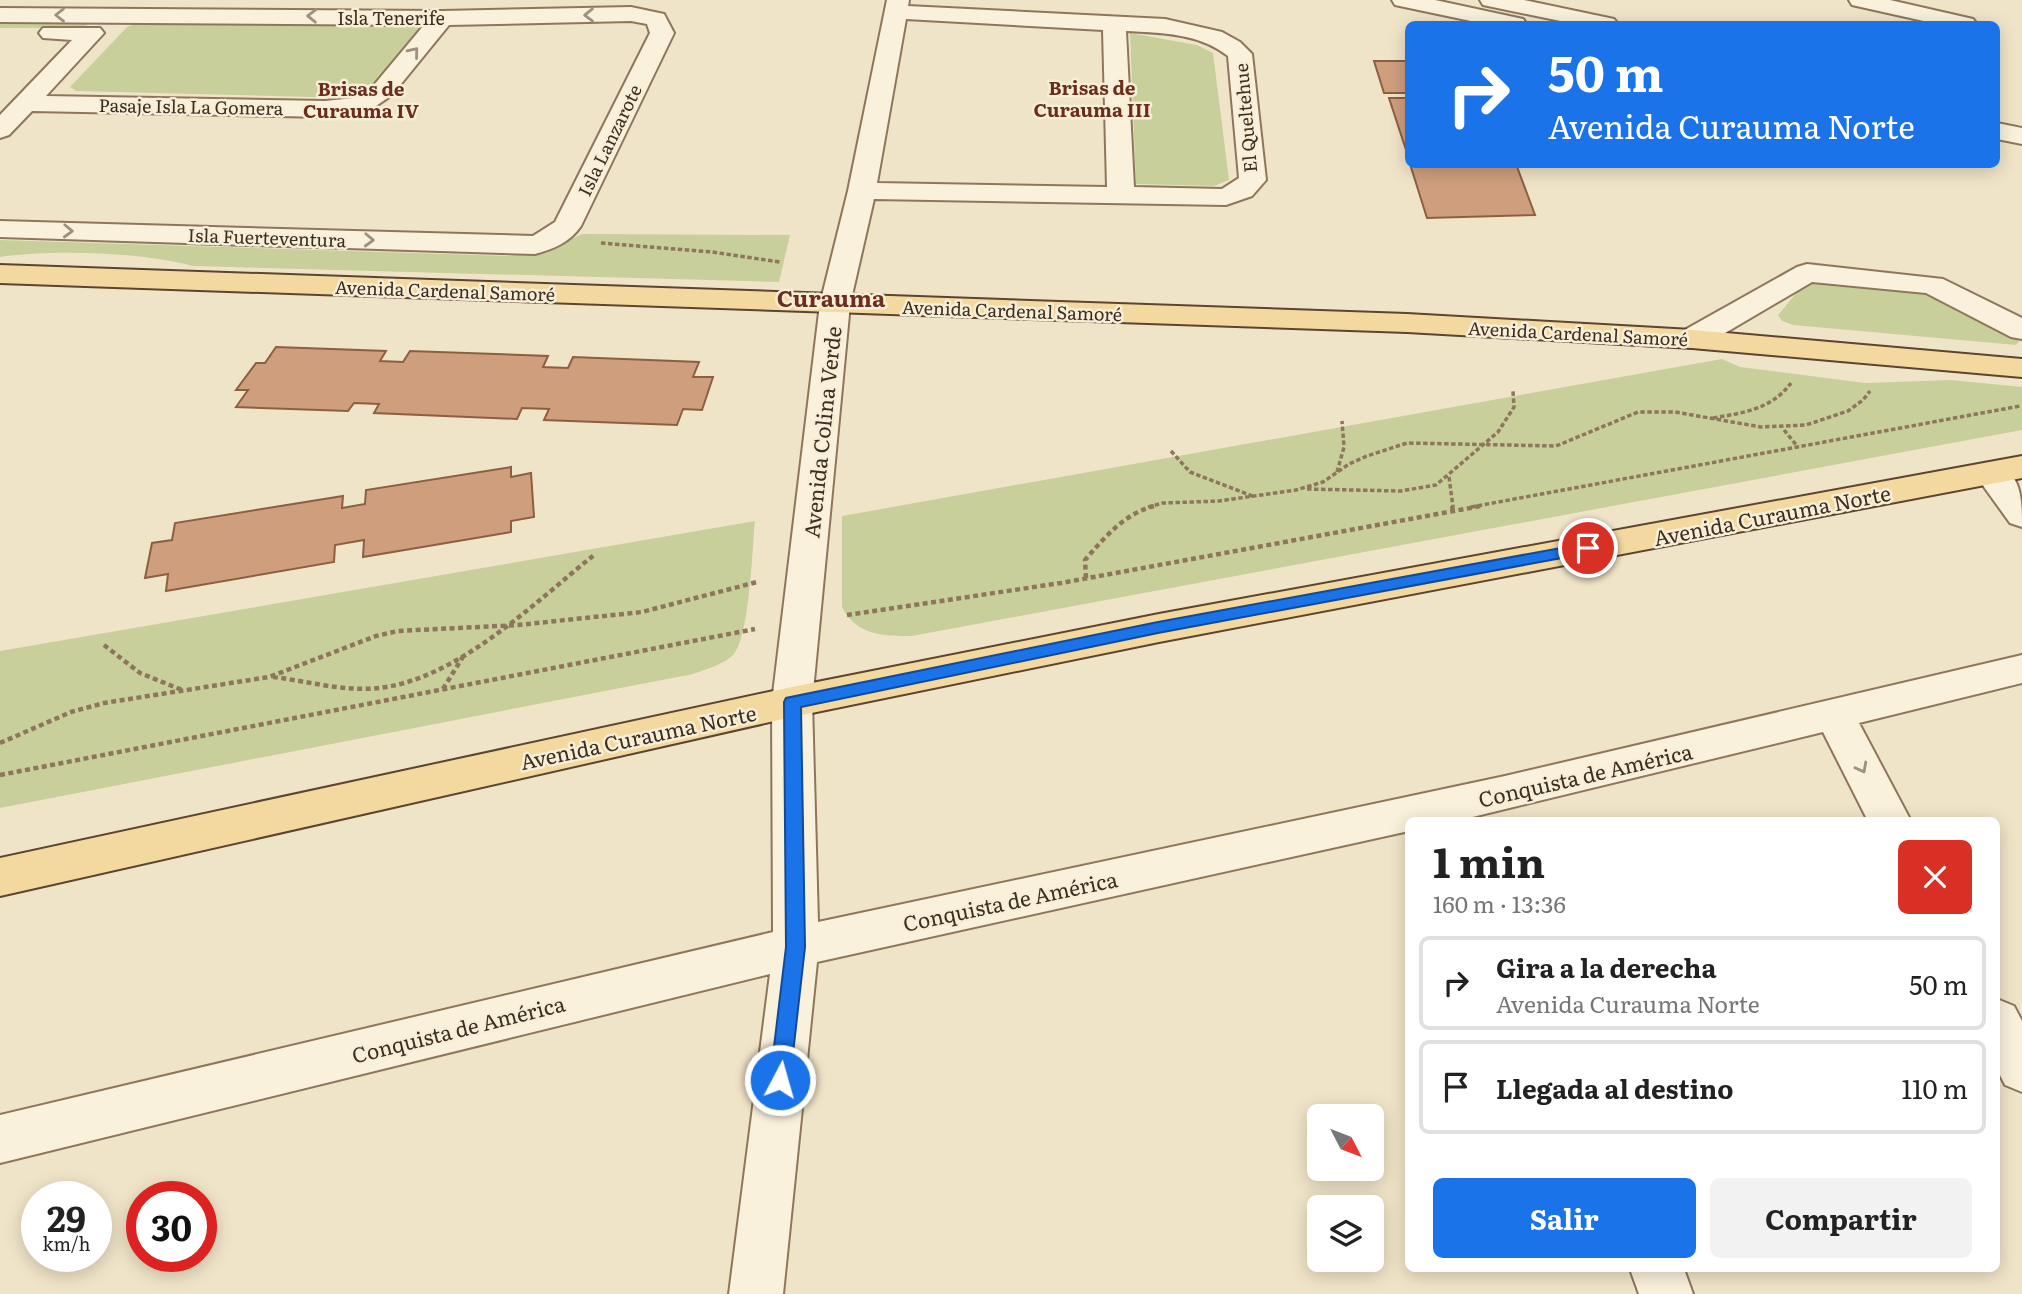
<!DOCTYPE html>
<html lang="es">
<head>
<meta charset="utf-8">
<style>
  body { margin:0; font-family:Literata,serif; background:#f2f2f2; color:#222; height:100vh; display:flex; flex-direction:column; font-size:26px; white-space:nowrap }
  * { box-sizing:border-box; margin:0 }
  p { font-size:23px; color:#767676 }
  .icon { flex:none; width:38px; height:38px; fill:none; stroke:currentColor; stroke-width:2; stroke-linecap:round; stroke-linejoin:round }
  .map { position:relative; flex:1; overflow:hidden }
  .drawer { position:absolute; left:1405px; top:817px; width:595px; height:455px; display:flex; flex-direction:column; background:#fff; border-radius:10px; box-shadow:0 4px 18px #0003 }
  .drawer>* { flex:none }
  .top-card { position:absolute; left:1405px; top:21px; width:595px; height:147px; border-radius:10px; box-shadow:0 4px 18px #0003; background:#1a73e8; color:#fff; overflow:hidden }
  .needle { width:46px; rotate:132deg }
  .buttons { position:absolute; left:1307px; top:1104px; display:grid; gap:14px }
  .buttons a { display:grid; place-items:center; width:77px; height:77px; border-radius:10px; background:#fff; box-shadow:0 4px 18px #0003; font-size:35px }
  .speed { position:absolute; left:21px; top:1181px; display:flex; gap:14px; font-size:35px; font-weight:700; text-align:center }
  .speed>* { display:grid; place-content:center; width:91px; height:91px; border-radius:50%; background:#fff; box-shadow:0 4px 18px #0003; line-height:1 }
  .speed small { font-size:18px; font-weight:400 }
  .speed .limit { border:10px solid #d22; background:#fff; color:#111 }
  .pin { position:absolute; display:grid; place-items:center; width:60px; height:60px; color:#fff; margin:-30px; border:4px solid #fff; border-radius:50%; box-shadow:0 2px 7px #0007 }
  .me { position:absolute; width:77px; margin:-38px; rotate:6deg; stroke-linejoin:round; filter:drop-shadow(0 0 5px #0008) }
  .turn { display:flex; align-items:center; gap:24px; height:147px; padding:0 28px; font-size:32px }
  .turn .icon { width:91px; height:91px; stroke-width:2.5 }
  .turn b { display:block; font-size:49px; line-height:60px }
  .round { display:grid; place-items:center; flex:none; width:74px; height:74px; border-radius:10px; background:#f2f2f2 }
  .overview { display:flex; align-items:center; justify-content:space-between; height:119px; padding:0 28px }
  h1 { font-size:42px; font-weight:700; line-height:52px }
  .action { display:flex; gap:14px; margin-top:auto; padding:14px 28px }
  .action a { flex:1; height:80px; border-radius:10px; background:#1a73e8; color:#fff; font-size:28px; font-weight:700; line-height:80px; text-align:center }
  .action a+a { background:#f2f2f2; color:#222 }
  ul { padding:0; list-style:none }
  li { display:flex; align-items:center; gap:21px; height:94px; margin:0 14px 10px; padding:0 14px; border:4px solid #e0e0e0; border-radius:10px }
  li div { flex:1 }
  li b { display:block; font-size:26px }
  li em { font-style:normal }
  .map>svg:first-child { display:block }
  .green { fill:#c9cf9b }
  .building { fill:#cf9f7d; stroke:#8d5f41; stroke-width:2 }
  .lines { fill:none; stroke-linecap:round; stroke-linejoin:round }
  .minor-casing { stroke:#8d765c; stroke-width:4 }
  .major-casing { stroke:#5b4430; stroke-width:4 }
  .path-far1 { stroke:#8d765c; stroke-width:3.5; stroke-dasharray:4.5 2.5; stroke-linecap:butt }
  .path { stroke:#8d765c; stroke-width:4.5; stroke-dasharray:5 3.5; stroke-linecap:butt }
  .minor { fill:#faf1dc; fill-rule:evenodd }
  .major { fill:#f3d9a0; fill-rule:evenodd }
  .oneway { stroke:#9c907e }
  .route { fill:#1a73e8; stroke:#114b97; stroke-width:2 }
  .labels { text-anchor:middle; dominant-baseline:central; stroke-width:5; stroke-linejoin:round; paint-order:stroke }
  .far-street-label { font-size:18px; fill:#3d2e20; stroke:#f7eed8 }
  .far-neighbourhood-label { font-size:19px; font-weight:bold; fill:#6b2e1e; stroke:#f7eed8 }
  .street-label { font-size:21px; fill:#3d2e20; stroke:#f7eed8 }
  .far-district-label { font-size:23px; font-weight:bold; fill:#6b2e1e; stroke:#f7eed8 }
</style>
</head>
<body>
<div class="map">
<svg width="2022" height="1294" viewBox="0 0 2022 1294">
  <rect width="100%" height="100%" fill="#f0e4c8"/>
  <path class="green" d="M0,21H88L90,23L82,28H0Z
    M139,22L416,24L420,29L368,91L350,98L76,91L70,87L127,27Z
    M1130,33L1197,45L1213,53L1229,180L1214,186L1136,184Z
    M582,234L790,235L779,282L193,266C140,252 54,249 0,257V240L510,256L558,245Z
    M1812,282L1931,292L2018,337L2019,342L2016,345L1793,325L1782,321L1778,315L1803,285Z
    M1722,359L1740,367L1865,383L1951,380L2022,387V430L912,636C883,637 855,634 842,607V516Z
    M755,521C752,549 750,637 733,655C723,665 706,669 693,674L0,808V651Z"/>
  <path class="building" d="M1374,61H1409V93H1384Z
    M1389,98H1409V159Z
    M1410,164H1516L1535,215L1427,218Z
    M276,347L386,351L380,361L403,362L410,351L548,356L543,367L568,368L573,357L699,362L693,377H713L702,410L683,409L677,425L544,420L549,409L522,408L517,419L374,413L379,404L354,403L348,411L236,407L248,390H236L256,363H265Z
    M511,467V477L531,473L534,517L511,521V532L363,557L364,540L335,545L334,562L166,591L168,574L145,578L152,543L172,540L175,523L343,496L342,508L365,504L366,490Z"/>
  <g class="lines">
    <defs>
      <path id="minor" d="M887,0H909L908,6L1165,19L1222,32L1240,42L1252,54L1266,180L1252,196L1226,205L874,199L850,304L812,702L818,922L1505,776L2022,655V683L1859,723L1911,821H1868L1823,732L1456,821H1409V831L817,962L783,1294H729L770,974L0,1163V1115L773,932L772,702L820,304L848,191ZM906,19L1103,30L1107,187L877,183ZM1126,31C1162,33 1199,33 1228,56L1239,178L1222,189L1134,187Z
        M1392,0H1435L1523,19L1527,24H1485L1395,5Z
        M1480,0H1524L1614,19L1618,24H1575L1483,5Z
        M1849,0H1890L1973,19L1977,24H1937L1852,5Z
        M631,7L664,14L674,33L581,226C570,242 554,249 535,254L0,237V221L533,236L555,222L650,33L647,24L631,21L449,25L392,95L370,110L325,117L32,111L9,135L0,138V115L72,40L43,38L39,33L43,28H100L104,33L46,96L325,101L354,98L374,85L424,25L0,22V8L442,11Z
        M1997,123L2022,128V144L1997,139Z
        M1807,264L1943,279L2022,318V339L2011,337L1926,293L1812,282L1703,346L1692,348L1681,346L1677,339L1681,332L1797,267Z
        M1991,462C2022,471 2022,499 2022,527L2010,523L1974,473L1979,465Z
        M1997,999L2014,1006L2022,1021V1092L2005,1085L1997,1069Z
        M1630,1269H1684L1693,1294H1639Z"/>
      <path id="major" d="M0,265L1407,314L1692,330L2022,359V377L1692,348L1407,332L0,283Z
        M2022,456V478L1159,642L792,717L0,896V858L792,687L1159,614Z"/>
    </defs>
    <use href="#minor" class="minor-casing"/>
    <use href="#major" class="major-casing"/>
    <path class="path-far1" d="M601,243L712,252L780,262
      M1713,418C1743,413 1772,409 1791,383
      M1784,430L1798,447
      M1171,451L1190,472L1255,497
      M1337,472L1344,447L1342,421
      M1449,477L1453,507
      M1307,489L1401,491L1436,485L1498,432L1514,407L1513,391
      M1148,507L1163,503L1219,501L1296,490L1323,482L1349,464L1367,456L1407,443L1556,446L1638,412H1675L1761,427L1806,425L1848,411L1863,400L1870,391
      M1471,507L2020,406"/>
    <path class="path" d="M1452,506L1453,511
      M1086,578L1085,560C1105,537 1124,514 1154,506
      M847,615L1061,583L1481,506
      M104,645L140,673L182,690
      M273,677C307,681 344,692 379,688C458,679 534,603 594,555
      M443,689L464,655
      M0,743L71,712L104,703L269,677L376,636L398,631L518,625L642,612L757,582
      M0,775L755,629"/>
    <use href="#minor" class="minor"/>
    <use href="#major" class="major"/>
  </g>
  <defs><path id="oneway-chevron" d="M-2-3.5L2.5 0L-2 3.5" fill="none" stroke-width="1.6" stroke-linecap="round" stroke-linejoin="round" transform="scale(1.75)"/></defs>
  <g class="oneway">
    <use href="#oneway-chevron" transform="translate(60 15) rotate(-180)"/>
    <use href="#oneway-chevron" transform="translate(589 15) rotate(179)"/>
    <use href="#oneway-chevron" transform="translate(312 16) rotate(-179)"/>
    <use href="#oneway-chevron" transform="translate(414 52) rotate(-51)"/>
    <use href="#oneway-chevron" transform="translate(68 231) rotate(2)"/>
    <use href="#oneway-chevron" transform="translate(369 240) rotate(2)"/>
    <use href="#oneway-chevron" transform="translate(1862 768) rotate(62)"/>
  </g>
  <path class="route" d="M1588,543L1594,544L1596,548L1594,552L1158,633L801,707L805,947L790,1080L788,1087L780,1090L773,1087L770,1080L786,947L784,702L786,698L1158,622Z"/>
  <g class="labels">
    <g class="far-street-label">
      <text x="391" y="17">Isla Tenerife</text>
      <text transform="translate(191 106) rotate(1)">Pasaje Isla La Gomera</text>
      <text transform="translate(1245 118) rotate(-95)">El Queltehue</text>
      <text transform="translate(609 140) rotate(-64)">Isla Lanzarote</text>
      <text transform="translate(267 237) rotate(2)">Isla Fuerteventura</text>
      <text transform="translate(445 290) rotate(2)">Avenida Cardenal Samoré</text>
      <text transform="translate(1012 310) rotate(2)">Avenida Cardenal Samoré</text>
      <text transform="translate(1578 333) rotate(3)">Avenida Cardenal Samoré</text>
    </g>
    <g class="far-neighbourhood-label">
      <text x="1092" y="87">Brisas de<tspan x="1092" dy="22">Curauma III</tspan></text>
      <text x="361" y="88">Brisas de<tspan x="361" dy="22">Curauma IV</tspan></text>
    </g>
    <g class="street-label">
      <text transform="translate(821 432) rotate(-84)">Avenida Colina Verde</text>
      <text transform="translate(1772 514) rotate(-11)">Avenida Curauma Norte</text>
      <text transform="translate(638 736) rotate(-12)">Avenida Curauma Norte</text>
      <text transform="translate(1585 774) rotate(-13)">Conquista de América</text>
      <text transform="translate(1010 900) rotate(-12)">Conquista de América</text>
      <text transform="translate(458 1028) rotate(-14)">Conquista de América</text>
    </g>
    <g class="far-district-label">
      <text x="831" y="297">Curauma</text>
    </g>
  </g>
</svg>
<div class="buttons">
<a><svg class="needle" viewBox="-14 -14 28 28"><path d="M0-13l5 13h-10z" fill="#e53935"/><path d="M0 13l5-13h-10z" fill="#767676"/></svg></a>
<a><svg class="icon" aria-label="layers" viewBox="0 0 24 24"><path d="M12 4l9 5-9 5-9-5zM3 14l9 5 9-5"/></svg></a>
</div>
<div class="speed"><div>29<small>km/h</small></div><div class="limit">30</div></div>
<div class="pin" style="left:1588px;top:548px;background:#d93025"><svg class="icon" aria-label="arrive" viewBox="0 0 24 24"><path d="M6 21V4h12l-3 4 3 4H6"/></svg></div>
<svg class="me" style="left:780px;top:1080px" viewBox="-20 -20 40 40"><circle r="17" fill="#1a73e8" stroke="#fff" stroke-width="3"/><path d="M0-11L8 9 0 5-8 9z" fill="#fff"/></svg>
<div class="top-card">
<div class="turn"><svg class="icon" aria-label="right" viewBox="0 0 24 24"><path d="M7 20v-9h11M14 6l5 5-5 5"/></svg><div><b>50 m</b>Avenida Curauma Norte</div></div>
</div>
<section class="drawer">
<div class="overview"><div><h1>1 min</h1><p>160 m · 13:36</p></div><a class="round" style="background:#d93025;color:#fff"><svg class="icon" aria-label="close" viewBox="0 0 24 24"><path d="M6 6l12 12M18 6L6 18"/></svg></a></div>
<ul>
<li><svg class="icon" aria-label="right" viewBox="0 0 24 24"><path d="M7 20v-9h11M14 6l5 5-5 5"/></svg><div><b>Gira a la derecha</b><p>Avenida Curauma Norte</p></div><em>50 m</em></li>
<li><svg class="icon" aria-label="arrive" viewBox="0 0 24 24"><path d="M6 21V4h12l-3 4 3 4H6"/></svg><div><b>Llegada al destino</b></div><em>110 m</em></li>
</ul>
<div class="action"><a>Salir</a><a>Compartir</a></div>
</section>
</div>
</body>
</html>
